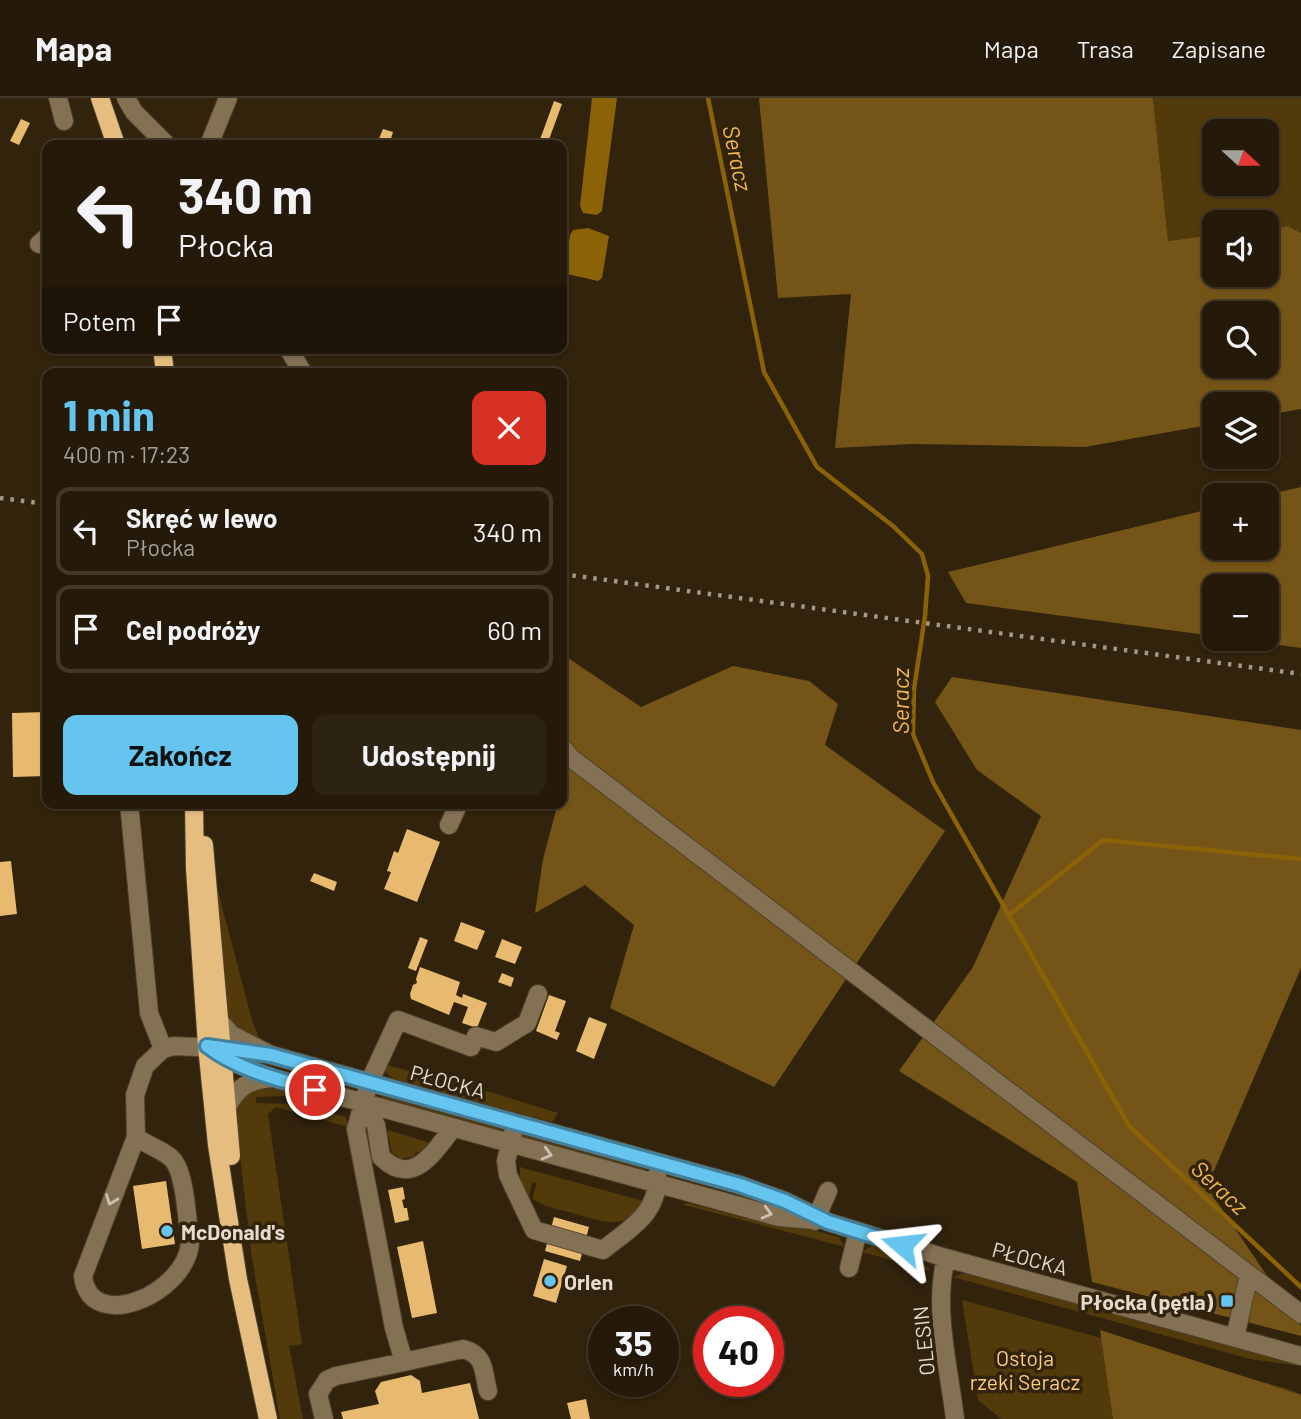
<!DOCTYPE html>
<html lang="pl">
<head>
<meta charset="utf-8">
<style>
  body { margin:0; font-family:Barlow,sans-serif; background:#2d2312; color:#f1f3f6; height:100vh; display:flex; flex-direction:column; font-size:26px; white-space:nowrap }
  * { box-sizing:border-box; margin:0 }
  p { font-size:23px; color:#a3a19c }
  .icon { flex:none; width:38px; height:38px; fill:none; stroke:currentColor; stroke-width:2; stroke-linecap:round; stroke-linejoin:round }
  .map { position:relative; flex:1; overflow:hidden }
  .drawer { position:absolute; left:42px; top:270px; width:525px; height:441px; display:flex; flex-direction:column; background:#251a09; border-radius:14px; box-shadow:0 2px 5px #0004,0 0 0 2px #42382a }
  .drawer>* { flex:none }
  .top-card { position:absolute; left:42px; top:42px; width:525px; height:214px; border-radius:14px; box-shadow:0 2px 5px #0004,0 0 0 2px #42382a; background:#251a09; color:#f1f3f6; overflow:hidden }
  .needle { width:46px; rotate:111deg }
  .fabs { position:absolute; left:1202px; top:21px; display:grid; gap:14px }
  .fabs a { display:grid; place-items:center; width:77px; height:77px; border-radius:14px; background:#251a09; box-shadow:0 2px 5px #0004,0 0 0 2px #42382a; font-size:35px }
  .speed { position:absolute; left:588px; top:1208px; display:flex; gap:14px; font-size:35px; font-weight:700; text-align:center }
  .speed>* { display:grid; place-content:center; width:91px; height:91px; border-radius:50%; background:#251a09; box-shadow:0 2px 5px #0004,0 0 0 2px #42382a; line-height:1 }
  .speed small { font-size:18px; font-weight:400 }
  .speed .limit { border:10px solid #d22; background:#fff; color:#111 }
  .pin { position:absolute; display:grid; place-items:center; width:60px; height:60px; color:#fff; margin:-30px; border:4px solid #fff; border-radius:50%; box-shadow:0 2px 7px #0007 }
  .me { position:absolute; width:77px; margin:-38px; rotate:287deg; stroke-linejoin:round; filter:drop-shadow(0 0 5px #0008) }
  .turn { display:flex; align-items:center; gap:24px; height:147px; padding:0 21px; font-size:32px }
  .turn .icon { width:91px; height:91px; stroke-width:2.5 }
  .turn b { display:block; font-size:49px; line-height:60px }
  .then { display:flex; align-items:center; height:66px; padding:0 21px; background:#0003; gap:14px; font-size:26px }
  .round { display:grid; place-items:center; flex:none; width:74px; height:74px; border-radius:14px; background:#2d2312 }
  .summary { display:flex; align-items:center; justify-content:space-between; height:119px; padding:0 21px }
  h1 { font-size:42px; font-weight:700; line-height:52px; color:#65c5ee }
  .cta { display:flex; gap:14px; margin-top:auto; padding:14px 21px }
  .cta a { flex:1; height:80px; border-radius:14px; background:#65c5ee; color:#111; font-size:28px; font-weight:700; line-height:80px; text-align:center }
  .cta a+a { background:#2d2312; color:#f1f3f6 }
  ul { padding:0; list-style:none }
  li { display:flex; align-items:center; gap:21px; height:88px; margin:0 14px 10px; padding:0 7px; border:4px solid #42382a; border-radius:14px }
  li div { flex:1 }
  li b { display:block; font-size:26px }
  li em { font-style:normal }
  header { display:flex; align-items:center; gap:42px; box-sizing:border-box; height:98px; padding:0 35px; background:#251a09; border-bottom:2px solid #42382a }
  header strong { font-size:33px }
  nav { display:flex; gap:38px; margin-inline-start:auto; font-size:24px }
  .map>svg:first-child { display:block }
  .green { fill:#533a0b; fill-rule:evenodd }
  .forest { fill:#745417; fill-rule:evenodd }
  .water { fill:#8c6207 }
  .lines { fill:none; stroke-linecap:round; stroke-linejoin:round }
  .stream { stroke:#8c6207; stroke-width:4.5 }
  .building { fill:#e8ba6f }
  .minor-casing { stroke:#4e402b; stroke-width:20 }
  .major-casing { stroke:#4e402b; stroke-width:20 }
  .minor { stroke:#847154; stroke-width:18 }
  .major { stroke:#e4bd7f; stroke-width:18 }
  .rail { stroke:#a39887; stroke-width:4.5; stroke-dasharray:3.5 7; stroke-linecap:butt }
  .oneway { stroke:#ccc0af }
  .route-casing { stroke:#42809b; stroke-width:18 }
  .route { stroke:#65c5ee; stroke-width:12 }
  .poi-dot { fill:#65c5ee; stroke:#31230c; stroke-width:2.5 }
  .labels { text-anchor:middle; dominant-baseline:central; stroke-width:7; stroke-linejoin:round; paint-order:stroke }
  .street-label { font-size:21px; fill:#e4dacd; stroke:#31230c }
  .poi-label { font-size:21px; font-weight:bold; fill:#e4dacd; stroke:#31230c; text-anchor:start }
  .park-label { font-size:21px; fill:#fdce80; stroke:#31230c }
  .water-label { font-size:23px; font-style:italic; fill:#f4b850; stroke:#31230c }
</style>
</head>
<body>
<header>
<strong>Mapa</strong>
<nav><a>Mapa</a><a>Trasa</a><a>Zapisane</a></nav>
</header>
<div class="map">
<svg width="1301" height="1321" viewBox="0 0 1301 1321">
  <rect width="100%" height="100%" fill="#31230c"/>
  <path class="green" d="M1153,0H1301V135L1288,128L1267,131V124H1214V137L1168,143ZM1214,33H1267V86H1214Z
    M216,793H218L252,922L261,944L318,963C286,953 244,948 227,916Z
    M386,967L480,991L558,1015L552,1024L547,1023L393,981L386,974Z
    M283,990L309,994L304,1001L284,998L256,999V1005L296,1006L346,1019L369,1135L366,1136L345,1028L276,1009L268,1016L302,1246L289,1248L303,1321H280L251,1154L235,1013L236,1007L252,991Z
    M383,996L504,1029L506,1032L504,1035L380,1000Z
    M384,1031L431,1045L425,1052L415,1055V1058L401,1061L392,1055L389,1040L385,1038Z
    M525,1035L646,1069V1071L643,1074L523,1041L522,1038Z
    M520,1069L643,1103C631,1137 593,1121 569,1114C556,1111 542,1108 532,1100L537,1085L532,1084L529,1099C522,1090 519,1081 520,1069Z
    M688,1105L745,1120L779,1123L839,1139L845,1149L681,1106Z
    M872,1148L920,1162L931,1173L862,1154Z
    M961,1176H969L1301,1268L1250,1261L953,1179Z
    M962,1202L1285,1290L1301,1296V1321H1001L978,1302Z"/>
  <path class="forest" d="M759,0H1153L1168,143L1214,137V177H1267V131L1288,128L1301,135V311L1267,317V306H1214V326L1085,349L912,346L835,350L851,196L778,200ZM1214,215H1267V268H1214Z
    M1301,389V550L1234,541H1267V488H1214V538L966,505L948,474L1214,410V450H1267L1266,397Z
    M562,556L641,609L733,568L809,583L838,606L825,647L945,733L774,989L610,910L634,827L585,787L535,815L543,761L558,705H562C562,688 568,679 562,664Z
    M952,579L1301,632V870L1207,1089L1301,1228V1238L1092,1184L1077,1084L899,973L973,869L1041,718L977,672L935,604Z
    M1100,1232L1301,1297V1321H1113Z"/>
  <path class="water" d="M592,0H617L602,113L597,117L583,115L580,108Z
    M588,130L609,138L602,180L598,183L567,176L565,172L570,137L573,132Z"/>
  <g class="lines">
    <path class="stream" d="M708,0L764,274L817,369L893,428L922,456L928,478L925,518L914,591L913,636L933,684L1129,1028L1301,1189
      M1009,817L1103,742L1301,761"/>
  </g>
  <path class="building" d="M554,3L562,6L547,47H538Z
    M21,21L30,25L19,47L10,43Z
    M383,31L393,34L389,47L378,43Z
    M47,614V678L13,679L12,615Z
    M407,731L440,744L417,804L384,791L391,774L387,773L394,753L398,755Z
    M11,763L17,816L0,818V764Z
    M314,775L337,784L334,793L310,783Z
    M461,824L485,833L477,852L454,843Z
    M420,839L428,842L416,873L408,870Z
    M502,841L522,849L515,866L495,859Z
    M420,869L460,884L456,897L462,900L463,896L487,905L477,930L462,925L468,909L454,904L449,917L411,901L410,896L413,887L417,885L416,881Z
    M502,875L514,880L511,889L498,884Z
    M549,897L566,903L555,933L560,935L557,942L536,933Z
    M589,919L607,926L594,961L576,953Z
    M166,1083L175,1146L142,1151L133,1088Z
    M403,1089L405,1101L402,1102L404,1110H407L409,1122L395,1125L388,1092Z
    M554,1119L589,1129L580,1163L545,1153Z
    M423,1143L437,1215L412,1220L397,1149Z
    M544,1161L567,1168L556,1205L533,1198Z
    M411,1277L420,1283L422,1295L470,1285L479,1321H343L341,1314L379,1306L375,1293L381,1284Z
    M586,1301L590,1321H571L567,1305Z"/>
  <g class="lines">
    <defs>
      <path id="minor" d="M58,0L64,23
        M126,0L134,14L167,47
        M209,47L228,0
        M39,146L47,139
        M288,250L303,275
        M562,649L571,660L1301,1216
        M129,705L149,915L163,951
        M449,727L459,705
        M219,923L232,937L271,957L740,1087L785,1103L828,1124L946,1160L1301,1258
        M213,952L222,960L273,980L779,1119L814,1122
        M363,1005L376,1027L381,1059C413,1090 433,1055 453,1030
        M226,1011C237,989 248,982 272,980
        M513,1035L506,1063L508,1077L534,1132L603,1152C630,1130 659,1116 657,1077
        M136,1039C147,1047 160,1051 170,1059C186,1071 187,1124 190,1145C186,1196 90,1237 83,1178L136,1039L135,997L145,968L163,951L174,948L219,950
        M815,1123L828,1093
        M946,1160C933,1210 949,1270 955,1321
        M849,1170L858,1133
        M1235,1240L1249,1176
        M488,1293C483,1274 486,1257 463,1251L404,1264L394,1230L356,1031L369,985L398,922L471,949L476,938L496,944L527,925L538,896
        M324,1321L318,1296L327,1282L336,1278L404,1264"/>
      <path id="major" d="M100,0L116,47
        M162,250L165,275
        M194,705L195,771L207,948L217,1047L238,1181L268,1321
        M204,747L231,1058"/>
    </defs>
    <use href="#minor" class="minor-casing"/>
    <use href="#major" class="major-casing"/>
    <use href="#minor" class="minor"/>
    <use href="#major" class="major"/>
    <path class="rail" d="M0,400L47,406
      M562,476L1301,576"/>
  </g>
  <defs><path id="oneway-chevron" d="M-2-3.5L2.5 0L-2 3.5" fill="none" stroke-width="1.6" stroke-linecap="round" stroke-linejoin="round" transform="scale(1.75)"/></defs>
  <g class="oneway">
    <use href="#oneway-chevron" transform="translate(547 1056) rotate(15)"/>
    <use href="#oneway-chevron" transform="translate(111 1102) rotate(111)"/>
    <use href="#oneway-chevron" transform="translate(767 1115) rotate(15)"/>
  </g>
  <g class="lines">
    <defs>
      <path id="route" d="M315,992C278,981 238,972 207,948L271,957L740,1087L785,1103L828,1124L902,1147"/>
    </defs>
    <use href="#route" class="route-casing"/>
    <use href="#route" class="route"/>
  </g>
  <g class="poi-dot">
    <circle cx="167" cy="1133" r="7"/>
    <circle cx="550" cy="1183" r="7"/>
    <rect x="1220" y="1196" width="14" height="14" rx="3.5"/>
  </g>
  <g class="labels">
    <g class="street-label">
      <text transform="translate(448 983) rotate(15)">PŁOCKA</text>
      <text transform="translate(1030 1160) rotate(15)">PŁOCKA</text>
      <text transform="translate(923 1243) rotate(-96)">OLESIN</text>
    </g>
    <g class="poi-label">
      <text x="181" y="1133">McDonald's</text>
      <text x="564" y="1183">Orlen</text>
      <text x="1213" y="1203" text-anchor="end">Płocka (pętla)</text>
    </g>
    <g class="park-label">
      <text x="1025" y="1259">Ostoja<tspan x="1025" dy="24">rzeki Seracz</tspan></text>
    </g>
    <g class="water-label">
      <text transform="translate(738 60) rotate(78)">Seracz</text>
      <text transform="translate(900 603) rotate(-90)">Seracz</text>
      <text transform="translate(1220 1089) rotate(43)">Seracz</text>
    </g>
  </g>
</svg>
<div class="fabs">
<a><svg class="needle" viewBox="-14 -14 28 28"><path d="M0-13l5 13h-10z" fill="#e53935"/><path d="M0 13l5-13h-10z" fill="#a3a19c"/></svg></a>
<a><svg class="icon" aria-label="sound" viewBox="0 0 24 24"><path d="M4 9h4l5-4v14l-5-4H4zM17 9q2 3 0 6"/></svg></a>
<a><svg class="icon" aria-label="search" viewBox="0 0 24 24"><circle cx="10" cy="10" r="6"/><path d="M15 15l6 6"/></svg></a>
<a><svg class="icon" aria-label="layers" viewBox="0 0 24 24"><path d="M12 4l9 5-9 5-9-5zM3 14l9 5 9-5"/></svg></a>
<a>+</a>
<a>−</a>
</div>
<div class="speed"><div>35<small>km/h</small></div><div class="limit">40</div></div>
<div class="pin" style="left:315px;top:992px;background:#d93025"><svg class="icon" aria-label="arrive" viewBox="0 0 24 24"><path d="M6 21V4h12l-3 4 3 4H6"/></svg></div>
<svg class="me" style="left:902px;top:1147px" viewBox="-20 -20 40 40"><path d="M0-17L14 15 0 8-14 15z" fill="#65c5ee" stroke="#fff" stroke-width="4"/></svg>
<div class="top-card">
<div class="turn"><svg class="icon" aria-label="left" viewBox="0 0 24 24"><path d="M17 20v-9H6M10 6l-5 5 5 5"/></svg><div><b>340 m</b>Płocka</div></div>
<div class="then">Potem<svg class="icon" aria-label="arrive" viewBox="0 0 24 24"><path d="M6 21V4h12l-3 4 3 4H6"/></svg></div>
</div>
<section class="drawer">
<div class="summary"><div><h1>1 min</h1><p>400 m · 17:23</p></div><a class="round" style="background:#d93025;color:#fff"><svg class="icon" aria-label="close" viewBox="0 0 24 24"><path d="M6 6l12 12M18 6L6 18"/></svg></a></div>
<ul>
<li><svg class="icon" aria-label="left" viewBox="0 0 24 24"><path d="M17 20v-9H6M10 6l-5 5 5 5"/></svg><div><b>Skręć w lewo</b><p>Płocka</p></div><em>340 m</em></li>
<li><svg class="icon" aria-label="arrive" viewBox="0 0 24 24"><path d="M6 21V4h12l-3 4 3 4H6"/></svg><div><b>Cel podróży</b></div><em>60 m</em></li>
</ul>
<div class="cta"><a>Zakończ</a><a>Udostępnij</a></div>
</section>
</div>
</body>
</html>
